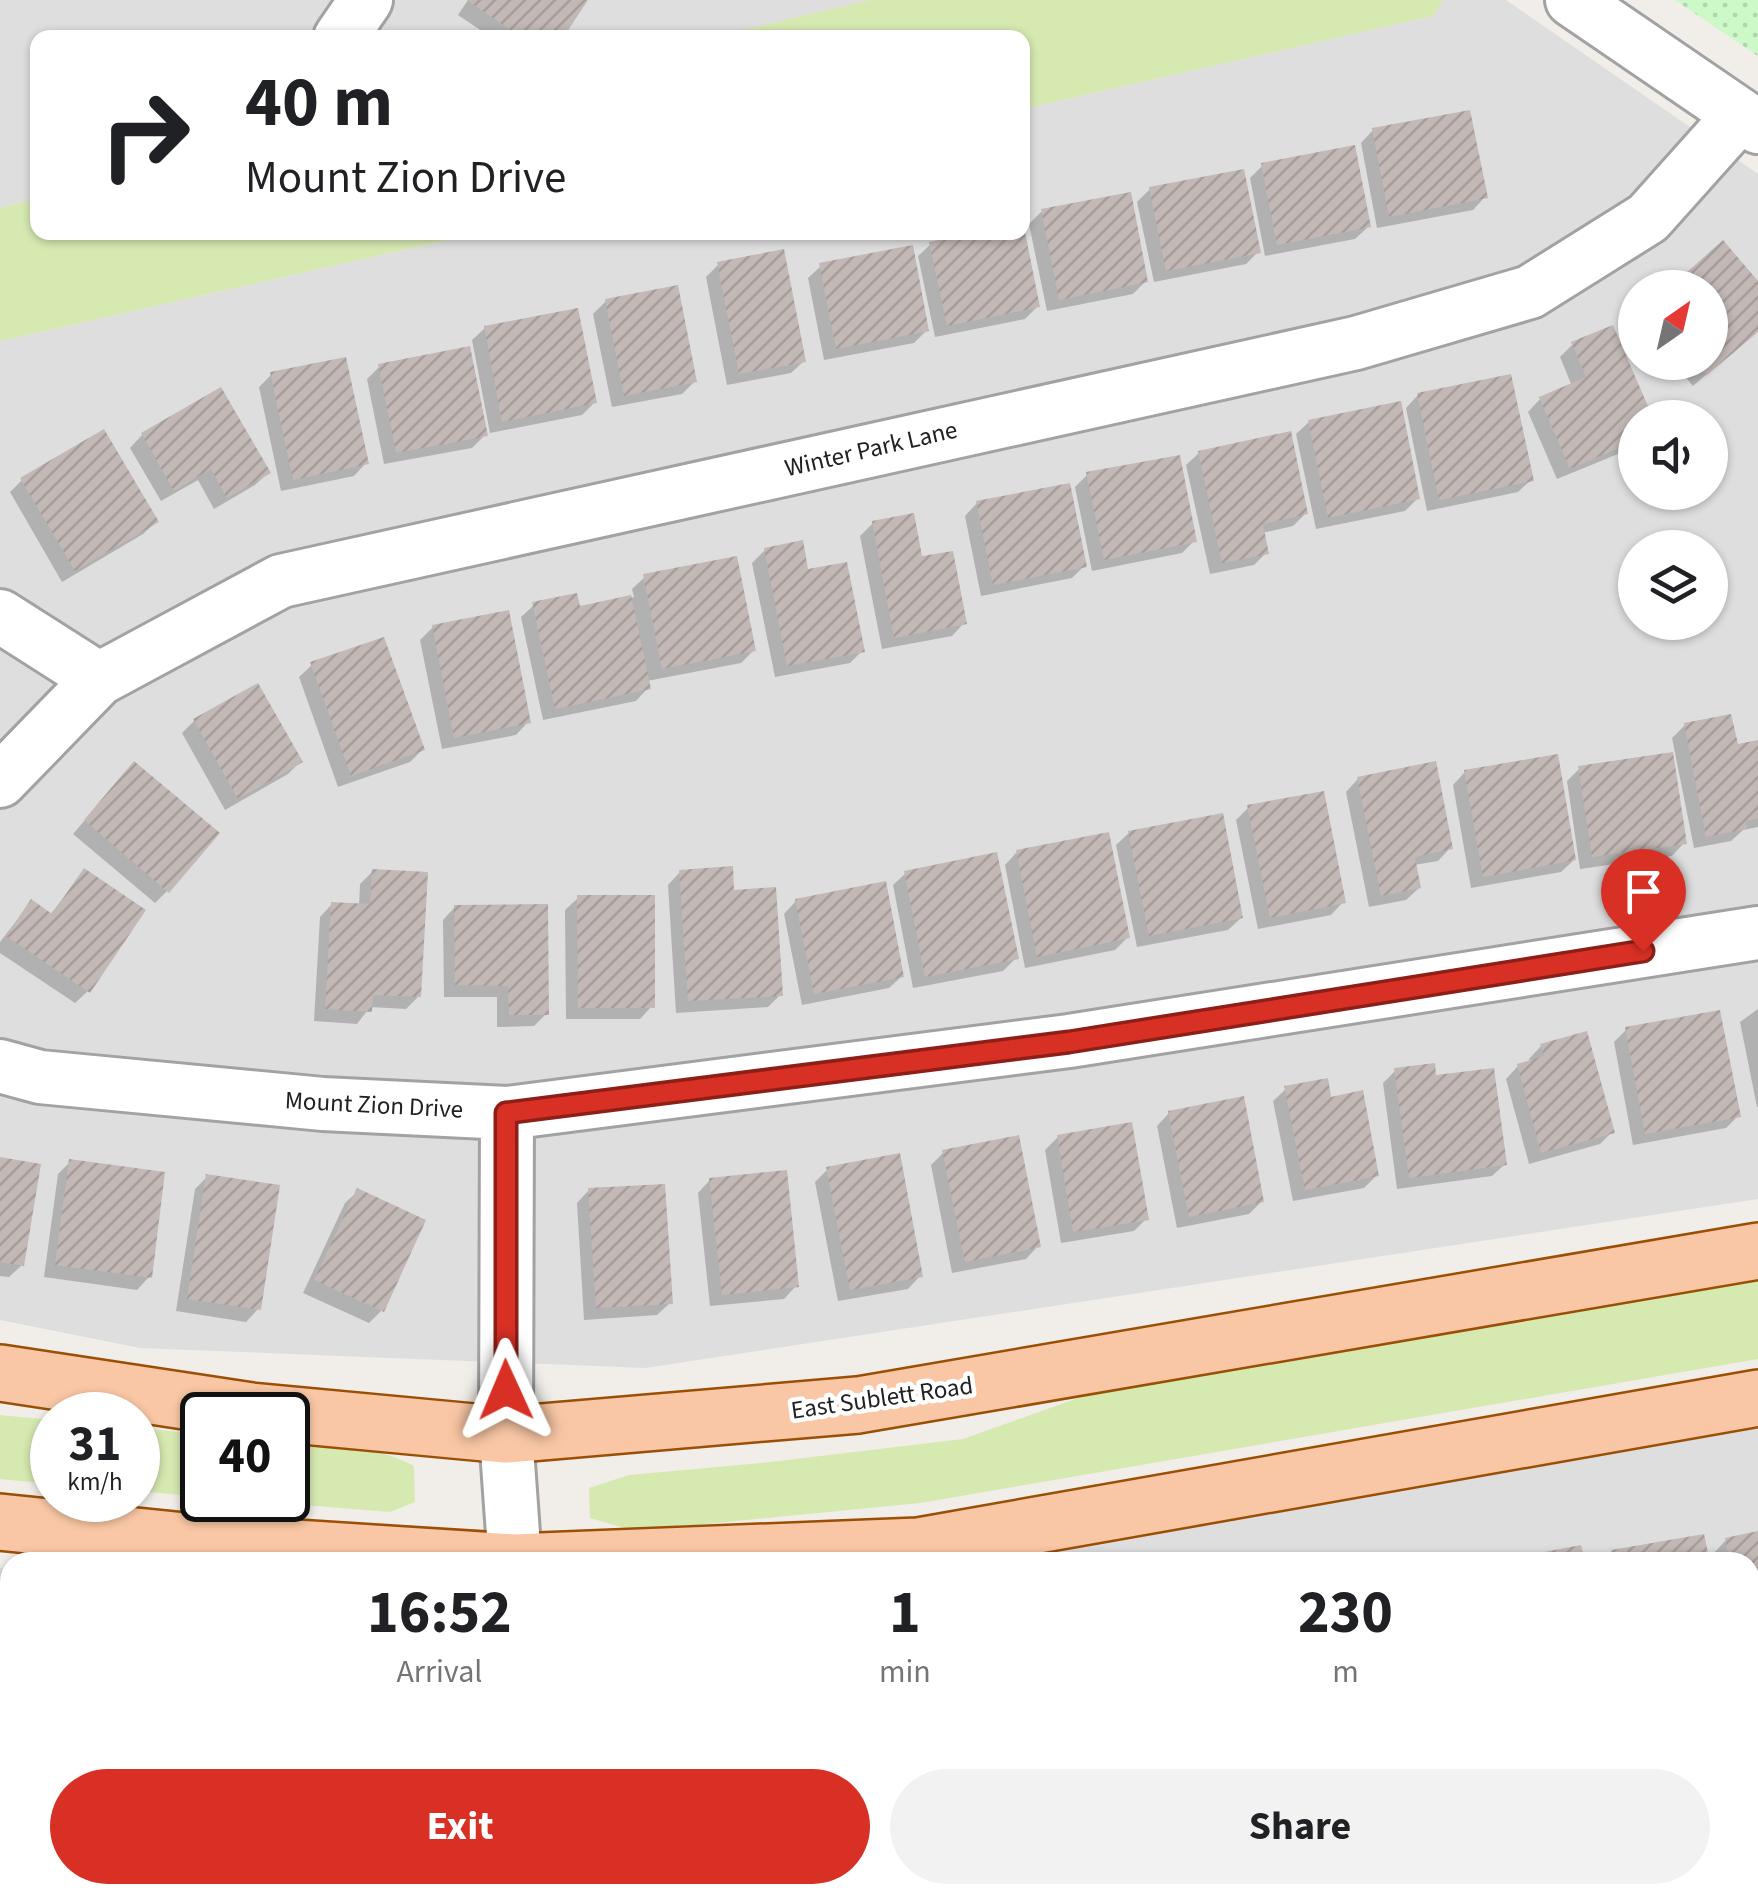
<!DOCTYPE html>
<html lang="en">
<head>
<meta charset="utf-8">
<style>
  body { margin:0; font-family:"Source Sans 3",sans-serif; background:#f2f2f2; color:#202124; height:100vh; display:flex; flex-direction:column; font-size:38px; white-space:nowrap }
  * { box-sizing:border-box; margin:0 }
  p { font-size:32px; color:#757577 }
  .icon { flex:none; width:55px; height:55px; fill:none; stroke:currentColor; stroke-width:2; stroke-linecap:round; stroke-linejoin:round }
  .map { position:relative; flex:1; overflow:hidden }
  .drawer { position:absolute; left:0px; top:1552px; width:1760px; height:352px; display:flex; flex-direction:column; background:#fff; border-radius:30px 30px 0 0; box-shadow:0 2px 8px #0004 }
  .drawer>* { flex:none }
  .banner { position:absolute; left:30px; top:30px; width:1000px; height:210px; border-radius:20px; box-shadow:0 2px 8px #0004; background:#fff; color:#202124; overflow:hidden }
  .needle { width:65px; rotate:34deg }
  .controls { position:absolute; left:1618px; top:270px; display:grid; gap:20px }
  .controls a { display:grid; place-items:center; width:110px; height:110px; border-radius:50%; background:#fff; box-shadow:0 2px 8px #0004; font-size:50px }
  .speed { position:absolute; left:30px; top:1392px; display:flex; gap:20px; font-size:50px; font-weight:700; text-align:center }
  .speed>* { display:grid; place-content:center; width:130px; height:130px; border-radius:50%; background:#fff; box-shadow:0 2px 8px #0004; line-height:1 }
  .speed small { font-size:25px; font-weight:400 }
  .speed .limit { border:5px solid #111; border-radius:15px; background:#fff; color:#111 }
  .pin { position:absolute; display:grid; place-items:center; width:85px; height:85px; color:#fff; margin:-102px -42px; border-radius:50% 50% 50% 0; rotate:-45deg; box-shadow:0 0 10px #0007 }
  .pin .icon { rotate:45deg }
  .me { position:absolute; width:110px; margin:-55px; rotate:359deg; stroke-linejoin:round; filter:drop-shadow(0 0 8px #0008) }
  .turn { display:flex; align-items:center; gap:35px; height:210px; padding:0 50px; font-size:45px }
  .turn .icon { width:130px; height:130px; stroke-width:2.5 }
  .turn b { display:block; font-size:70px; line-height:85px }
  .eta { display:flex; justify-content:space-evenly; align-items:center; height:170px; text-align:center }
  .eta b { font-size:60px; font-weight:700; line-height:70px }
  .action { display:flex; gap:20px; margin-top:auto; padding:20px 50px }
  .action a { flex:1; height:115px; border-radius:60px; background:#d93025; color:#fff; font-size:40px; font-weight:700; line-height:115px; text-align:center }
  .action a+a { background:#f2f2f2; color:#202124 }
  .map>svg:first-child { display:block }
  .residential { fill:#dfdedf; fill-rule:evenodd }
  .grass { fill:#d6e9b1 }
  .park { fill:url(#park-dots) }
  .shadow { fill:#0003 }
  .building { fill:url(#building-hatch) }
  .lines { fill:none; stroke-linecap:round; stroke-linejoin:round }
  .minor-casing { stroke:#a2a2a2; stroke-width:58 }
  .major-casing { stroke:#9a4f05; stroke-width:60 }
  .minor { stroke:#fff; stroke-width:52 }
  .major { stroke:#f9c7a5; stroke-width:55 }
  .route-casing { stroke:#8d1f18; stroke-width:25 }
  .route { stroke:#d93025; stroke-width:18 }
  .labels { text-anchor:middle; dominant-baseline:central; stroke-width:9; stroke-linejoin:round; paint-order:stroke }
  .street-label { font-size:25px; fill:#212121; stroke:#fff }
</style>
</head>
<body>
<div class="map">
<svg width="1758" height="1903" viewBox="0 0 1758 1903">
  <defs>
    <pattern id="park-dots" width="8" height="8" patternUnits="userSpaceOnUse" patternTransform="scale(2.5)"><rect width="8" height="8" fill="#cdf8c8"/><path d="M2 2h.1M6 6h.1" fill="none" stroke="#b0d4ac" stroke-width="1.8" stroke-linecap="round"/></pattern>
    <pattern id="building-hatch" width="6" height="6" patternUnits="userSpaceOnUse" patternTransform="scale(2.5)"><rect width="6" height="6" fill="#c2b8b5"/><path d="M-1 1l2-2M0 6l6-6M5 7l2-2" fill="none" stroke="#a69e9b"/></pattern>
  </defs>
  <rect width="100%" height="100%" fill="#f1ede8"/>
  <path class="residential" d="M0,0H870L713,38H38L37,199L0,208Z
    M1443,0H1506L1758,174V1199L645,1368L140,1348L0,1320V341L479,233L1022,232L1023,109L1433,16ZM1635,288H1710V362H1635ZM1635,418H1710V492H1635ZM1635,548H1710V622H1635Z
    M1758,1405V1903H0V1568L10,1570V1895H1750V1562H696Z"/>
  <path class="grass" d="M870,0H1443L1433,16L1023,109L1022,38L714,37Z
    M37,199L38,232L479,233L0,341V208Z
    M1758,1277V1359L920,1503L635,1531L590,1518L589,1488L629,1475L761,1463L963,1439L1081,1397L1224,1369Z
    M0,1415L52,1420V1484L0,1479Z
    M138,1428L202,1434V1497L138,1491Z
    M288,1442C331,1446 376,1445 414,1466L415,1502L390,1512L242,1500H288Z"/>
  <path class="park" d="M1675,0H1758V56Z"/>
  <path class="shadow" d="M468,0H585L560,38H492L458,15Z
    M1373,130L1485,197L1473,210L1377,228L1361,143Z
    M1262,166L1368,227L1355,239L1265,256L1250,178Z
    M1150,189L1258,252L1246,264L1154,282L1137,202Z
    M1042,211L1146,281L1133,294L1047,311L1029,224Z
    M1022,231L1038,306L1025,319L935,337L918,256L931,244Z
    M719,264L804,361L791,373L727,385L706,277Z
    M821,266L927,330L914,343L824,360L808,278Z
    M1758,285V331L1693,386L1673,362H1710Z
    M606,301L695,381L682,394L612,407L593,314Z
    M485,328L595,402L582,415L490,433L472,340Z
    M1572,345L1635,418V447L1557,479L1528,412L1540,399L1572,386L1560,357Z
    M380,366L485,435L472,448L384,464L367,379Z
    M271,375L366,463L354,476L281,491L259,387Z
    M220,390L268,473L255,485L214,509L198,480L161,501L130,448L142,435Z
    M1418,395L1531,480L1518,492L1427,511L1406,408Z
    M1309,422L1417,499L1405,511L1316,529L1296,434Z
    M1199,453L1305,514L1293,526L1262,533L1266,553L1254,565L1210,574L1186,465Z
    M1087,475L1194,541L1182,553L1092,571L1075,487Z
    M22,480L156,522L143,534L62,582L10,492Z
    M977,503L1084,566L1072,578L981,596L965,516Z
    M873,523L920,559L964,623L952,636L882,649L860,536Z
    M765,550L806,572L862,651L850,663L775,677L752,563Z
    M645,577L754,650L741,663L647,681L648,688L636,701L543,720L521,617L534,605L578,609L634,597L632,589Z
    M433,627L528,722L516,735L442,749L420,640Z
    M312,665L422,750L410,762L338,787L299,677Z
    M194,721L300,762L288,774L225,810L182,733Z
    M1685,725L1736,747L1758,742V827L1743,830L1731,841L1694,848L1672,738Z
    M1579,769L1684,843L1672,856L1580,869L1567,781Z
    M1465,772L1574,860L1561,872L1471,888L1453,785Z
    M122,777L167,891L155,903L73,834Z
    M1358,779L1450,848L1438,861L1414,865L1419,888L1406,900L1369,907L1346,792Z
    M1249,807L1343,902L1331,915L1258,929L1236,820Z
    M1129,833L1241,918L1228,930L1137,947L1116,845Z
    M1017,852L1127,938L1115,950L1025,968L1005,865Z
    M84,871L88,991L75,1003L0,953V942L31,902L50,915Z
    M373,871L419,996L406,1009L370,1007L357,1024L314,1021L320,917L332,904L359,906L360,884Z
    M680,872L732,892L780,995L768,1007L676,1013L668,885Z
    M906,873L1016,958L1003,971L913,988L893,885Z
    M578,898L652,1006L640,1019H566L565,910Z
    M796,901L902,976L889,988L802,1005L784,914Z
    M455,907L546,1014L534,1026L497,1027V997H444L443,920Z
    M1758,1009V1107H1757L1740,1022Z
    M1626,1030L1738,1116L1726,1128L1633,1145L1614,1042Z
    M1541,1046L1612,1132L1600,1144L1529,1164L1506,1079L1518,1066L1530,1063L1529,1059Z
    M1395,1071L1434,1078L1505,1164L1492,1176L1397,1189L1383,1083Z
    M1286,1089L1329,1099L1377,1175L1364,1188L1293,1201L1273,1101Z
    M1169,1113L1262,1201L1249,1214L1177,1228L1157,1126Z
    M1058,1137L1146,1219L1134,1231L1061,1243L1045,1150Z
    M944,1152L1038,1246L1026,1259L952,1273L931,1165Z
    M0,1159L22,1265L9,1277L0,1276Z
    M70,1162L149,1277L137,1290L44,1277L58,1174Z
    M828,1169L920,1276L908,1289L838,1301L815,1182Z
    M207,1177L258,1309L246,1322L176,1311L195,1189Z
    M710,1180L796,1286L784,1299L710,1306L698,1193Z
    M589,1190L670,1303L657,1315L584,1320L577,1203Z
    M358,1191L381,1311L369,1323L303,1293L345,1203Z
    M1758,1534V1628L1750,1629V1562H1716L1714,1553L1726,1540Z
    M1702,1537L1707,1562H1603L1612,1553Z
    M0,1655L10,1657V1771L0,1769Z
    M1758,1795V1903H1731L1729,1895H1750V1797Z
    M1261,1895H1357L1359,1903H1257Z
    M1369,1895H1460L1461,1903H1370Z
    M1485,1895H1588L1590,1903H1486Z
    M1613,1895H1706L1708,1903H1614Z"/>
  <path class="building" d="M467,0H588L563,38H522Z
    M1470,110L1488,198L1389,217L1372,128Z
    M1355,145L1371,227L1277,245L1261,163Z
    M1244,169L1261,253L1166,271L1149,187Z
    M1131,192L1148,282L1059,300L1041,209Z
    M975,232H1025L1040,307L947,326L929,242Z
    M1723,240L1758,281V332L1707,375L1696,362H1710V288H1669Z
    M913,245L929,331L836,349L819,263Z
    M784,249L806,362L739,374L717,262Z
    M678,285L697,382L624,396L605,299Z
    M578,308L597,403L502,422L484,326Z
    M1613,325L1653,418H1635V441L1570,469L1539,397L1586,377L1571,342Z
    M470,346L488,436L396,453L378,364Z
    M346,357L369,464L293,480L270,372Z
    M1511,374L1534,481L1439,500L1417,393Z
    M221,387L271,473L227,498L211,469L174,491L141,433Z
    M1401,401L1420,499L1328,518L1308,420Z
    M104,429L159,522L75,571L20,478Z
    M1291,431L1308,514L1263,524L1269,554L1222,563L1198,451Z
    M1180,455L1197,542L1104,560L1086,472Z
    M1070,483L1087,567L993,585L976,501Z
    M914,513L922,556L953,551L967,624L894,638L872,521Z
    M803,540L808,569L847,562L865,652L787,666L764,548Z
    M737,556L756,651L662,669L643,574Z
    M577,593L580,606L631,595L651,689L555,709L532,602Z
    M509,610L531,723L454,738L432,625Z
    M384,637L425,750L351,776L310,662Z
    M258,683L303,762L238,799L193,719Z
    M1731,714L1738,744L1758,740V818L1745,821L1747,829L1706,837L1684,723Z
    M1673,752L1687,844L1592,857L1578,766Z
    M1558,754L1576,860L1483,877L1464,770Z
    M134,761L220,833L169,893L84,820Z
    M1436,761L1453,849L1415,857L1421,888L1381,896L1357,777Z
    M1324,791L1346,903L1270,918L1247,805Z
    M1223,813L1243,918L1149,936L1128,831Z
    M1109,832L1130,938L1037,957L1016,850Z
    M997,852L1019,959L925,977L904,871Z
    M733,866L734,890L776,887L783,996L688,1001L679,870Z
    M84,868L146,910L90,993L6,936L31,899L52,914Z
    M372,869L428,872L421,997L373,995L372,1012L325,1009L331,902L370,904Z
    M886,881L904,977L814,994L795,899Z
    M577,895H655V1008H578Z
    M548,904L549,1015H509L508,986L455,985L454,905Z
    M1720,1010L1741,1117L1645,1134L1625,1027Z
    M1587,1031L1615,1133L1541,1153L1517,1064L1544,1056L1540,1044Z
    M1435,1063L1436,1075L1494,1068L1507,1165L1409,1178L1394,1068Z
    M1328,1078L1331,1097L1363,1090L1379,1176L1305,1190L1284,1086Z
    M1244,1096L1264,1202L1189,1217L1168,1111Z
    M1132,1122L1149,1220L1073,1232L1057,1135Z
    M1019,1135L1041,1247L965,1262L942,1150Z
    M900,1153L923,1277L850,1290L826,1167Z
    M0,1157L41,1164L24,1266L0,1262Z
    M69,1159L165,1172L152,1278L55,1265Z
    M787,1170L799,1287L722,1295L709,1178Z
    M206,1174L280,1185L261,1310L187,1299Z
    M665,1184L673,1304L596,1308L588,1188Z
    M357,1188L426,1220L384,1312L314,1280Z
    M1758,1531V1619L1750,1620V1562H1730L1725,1538Z
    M1704,1534L1710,1562H1613L1611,1550Z
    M1581,1545L1585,1562H1496V1561Z
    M0,1652L10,1654V1757L0,1756Z
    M1758,1792V1903H1745L1744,1895H1750V1794Z
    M1183,1895H1233L1235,1903H1147Z
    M1269,1895H1360L1361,1903H1271Z
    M1383,1895H1463L1464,1903H1384Z
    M1499,1895H1591L1593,1903H1501Z
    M1627,1895H1709L1710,1903H1628Z"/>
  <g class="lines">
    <defs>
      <path id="minor" d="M1572,0L1758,127
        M340,38L366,0
        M0,616L99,679
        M0,781L99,679L281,581L1356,343L1530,292L1648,218L1740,115
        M0,1066L40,1077L323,1104L507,1113L1069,1041L1758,933
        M507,1113L506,1435L515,1562
        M1750,1716L1758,1715
        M0,1853L10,1854
        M509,1895V1903"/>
      <path id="major" d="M0,1373L251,1411L506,1435L858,1405L1758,1251
        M0,1522L185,1541L515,1562L918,1546L1758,1398"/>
    </defs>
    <use href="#minor" class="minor-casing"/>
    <use href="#major" class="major-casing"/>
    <use href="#minor" class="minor"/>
    <use href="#major" class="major"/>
  </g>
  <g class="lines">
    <defs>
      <path id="route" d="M506,1390V1113L1069,1042L1643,951"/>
    </defs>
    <use href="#route" class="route-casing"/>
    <use href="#route" class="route"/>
  </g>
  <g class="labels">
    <g class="street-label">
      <text transform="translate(871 449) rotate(-13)">Winter Park Lane</text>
      <text transform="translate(374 1105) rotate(3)">Mount Zion Drive</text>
      <text transform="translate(882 1398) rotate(-8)">East Sublett Road</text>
    </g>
  </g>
</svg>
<div class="controls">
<a><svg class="needle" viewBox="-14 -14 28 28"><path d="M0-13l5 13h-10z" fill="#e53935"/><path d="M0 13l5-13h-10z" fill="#757577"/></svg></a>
<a><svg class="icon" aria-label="sound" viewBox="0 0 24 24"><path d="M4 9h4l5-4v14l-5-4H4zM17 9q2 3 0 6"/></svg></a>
<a><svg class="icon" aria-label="layers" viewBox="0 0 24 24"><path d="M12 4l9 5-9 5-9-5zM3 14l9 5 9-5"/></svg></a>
</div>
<div class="speed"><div>31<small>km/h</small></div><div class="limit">40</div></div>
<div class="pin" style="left:1643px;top:951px;background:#d93025"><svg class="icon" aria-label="arrive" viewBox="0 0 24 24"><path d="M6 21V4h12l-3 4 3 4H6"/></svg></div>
<svg class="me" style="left:506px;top:1390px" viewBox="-20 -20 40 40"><path d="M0-17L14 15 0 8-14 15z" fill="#d93025" stroke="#fff" stroke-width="4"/></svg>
<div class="banner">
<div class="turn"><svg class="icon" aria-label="right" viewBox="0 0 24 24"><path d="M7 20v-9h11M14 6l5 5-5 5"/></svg><div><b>40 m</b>Mount Zion Drive</div></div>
</div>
<section class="drawer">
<div class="eta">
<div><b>16:52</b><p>Arrival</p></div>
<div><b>1</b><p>min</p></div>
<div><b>230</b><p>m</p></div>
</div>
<div class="action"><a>Exit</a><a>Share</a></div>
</section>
</div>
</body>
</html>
